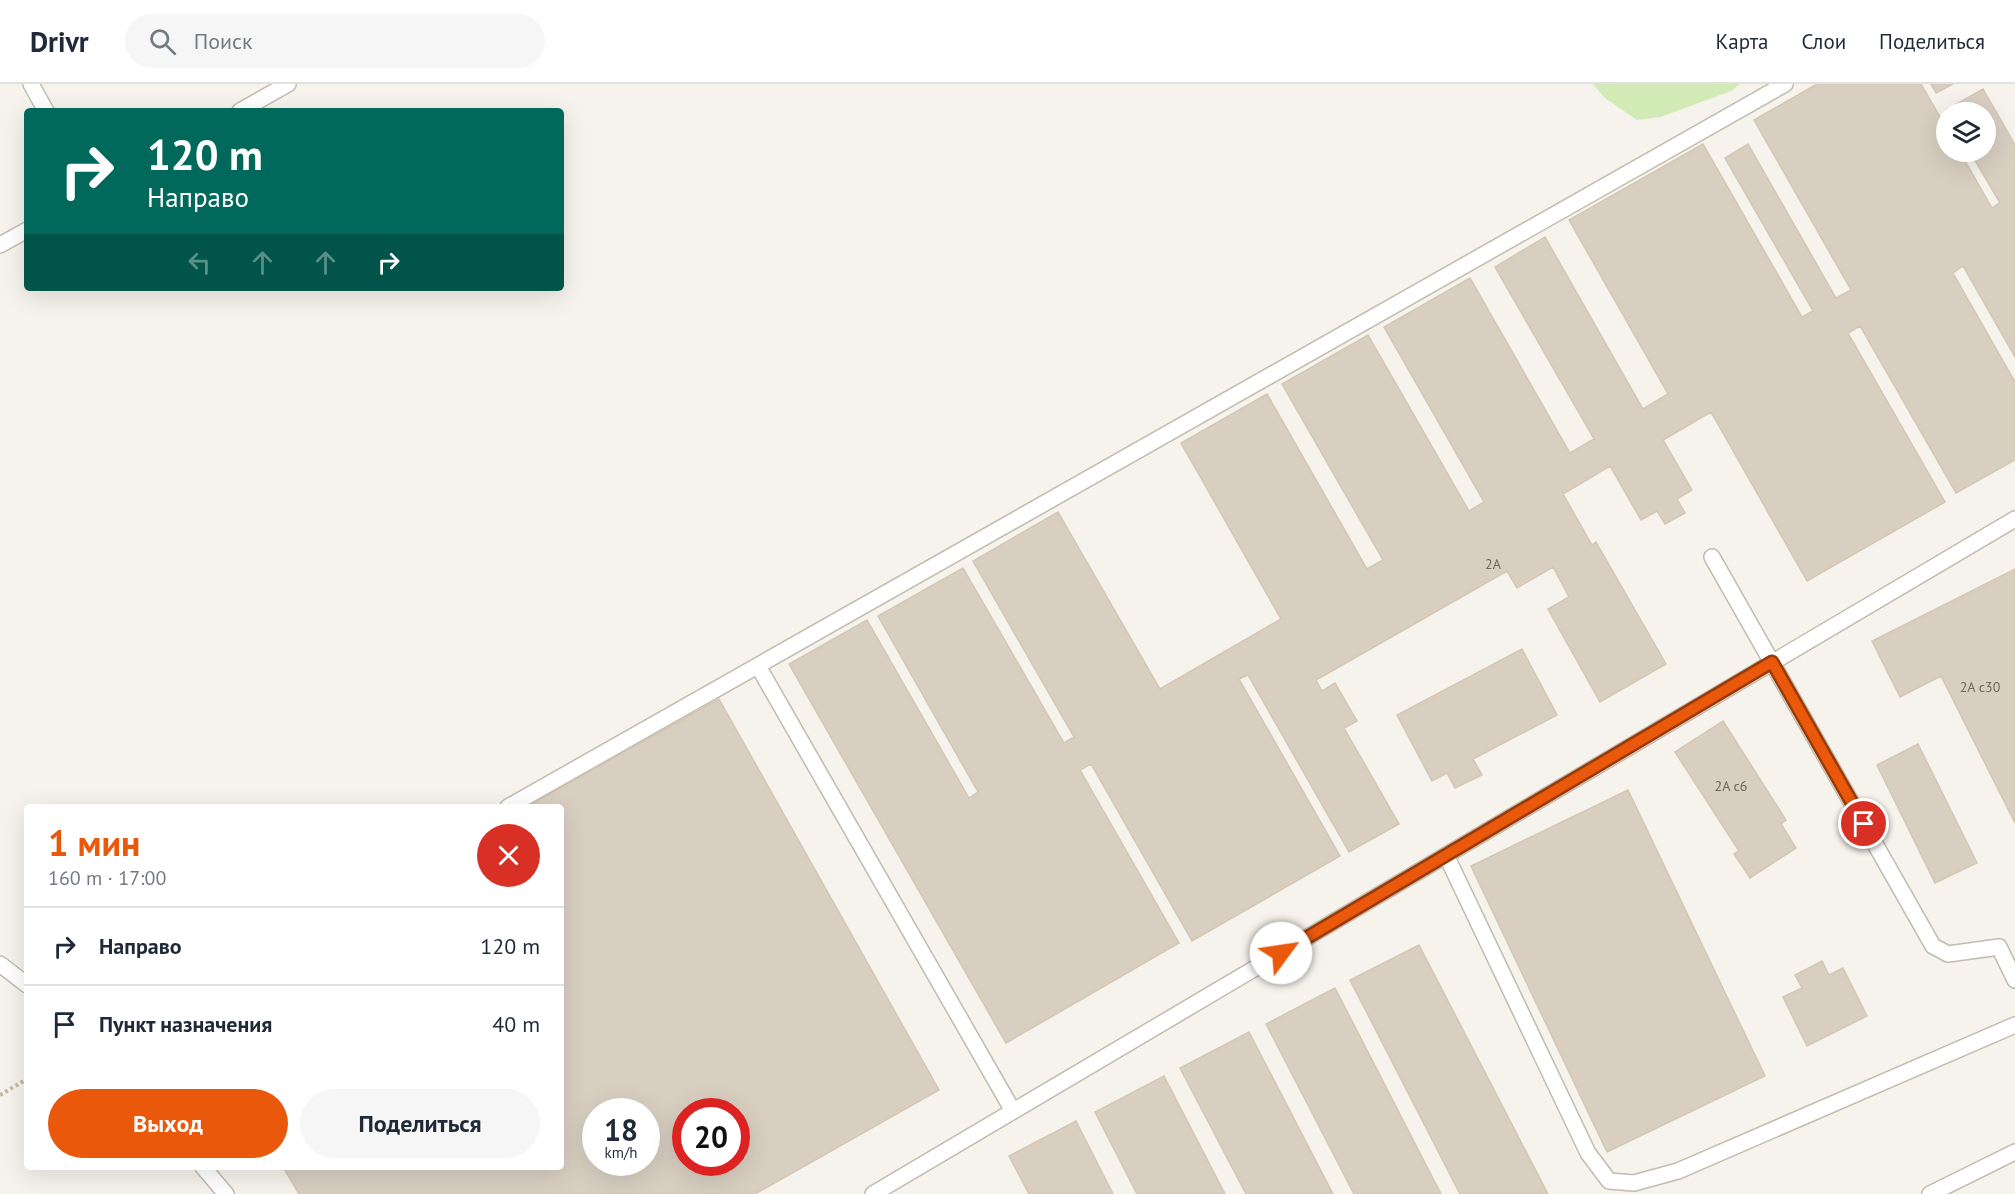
<!DOCTYPE html>
<html lang="ru">
<head>
<meta charset="utf-8">
<style>
  body { margin:0; font-family:"PT Sans",sans-serif; background:#f6f6f7; color:#1f2937; height:100vh; display:flex; flex-direction:column; font-size:22px; white-space:nowrap }
  * { box-sizing:border-box; margin:0 }
  p { font-size:20px; color:#747a83 }
  .icon { flex:none; width:33px; height:33px; fill:none; stroke:currentColor; stroke-width:2; stroke-linecap:round; stroke-linejoin:round }
  .map { position:relative; flex:1; overflow:hidden }
  .drawer { position:absolute; left:24px; top:720px; width:540px; height:366px; display:flex; flex-direction:column; background:#fff; border-radius:6px; box-shadow:0 6px 24px #0002 }
  .drawer>* { flex:none }
  .top-card { position:absolute; left:24px; top:24px; width:540px; height:183px; border-radius:6px; box-shadow:0 6px 24px #0002; background:#00695c; color:#fff; overflow:hidden }
  .controls { position:absolute; left:1936px; top:18px; display:grid; gap:12px }
  .controls a { display:grid; place-items:center; width:60px; height:60px; border-radius:50%; background:#fff; box-shadow:0 6px 24px #0002; font-size:30px }
  .speed { position:absolute; left:582px; top:1014px; display:flex; gap:12px; font-size:30px; font-weight:700; text-align:center }
  .speed>* { display:grid; place-content:center; width:78px; height:78px; border-radius:50%; background:#fff; box-shadow:0 6px 24px #0002; line-height:1 }
  .speed small { font-size:15px; font-weight:400 }
  .speed .limit { border:9px solid #d22; background:#fff; color:#111 }
  .pin { position:absolute; display:grid; place-items:center; width:51px; height:51px; color:#fff; margin:-26px; border:3px solid #fff; border-radius:50%; box-shadow:0 2px 6px #0007 }
  .me { position:absolute; width:66px; margin:-33px; rotate:59deg; stroke-linejoin:round; filter:drop-shadow(0 0 4px #0008) }
  .turn { display:flex; align-items:center; gap:21px; height:126px; padding:0 24px; font-size:27px }
  .turn .icon { width:78px; height:78px; stroke-width:2.5 }
  .turn b { display:block; font-size:42px; line-height:51px }
  .lanes { display:flex; align-items:center; height:57px; padding:0 24px; background:#0003; justify-content:center; gap:30px; direction:ltr }
  .lanes .off { opacity:.35 }
  .round { display:grid; place-items:center; flex:none; width:63px; height:63px; border-radius:32px; background:#f6f6f7 }
  .summary { display:flex; align-items:center; justify-content:space-between; height:102px; padding:0 24px }
  h1 { font-size:36px; font-weight:800; line-height:45px; color:#ea580c }
  .action { display:flex; gap:12px; margin-top:auto; padding:12px 24px }
  .action a { flex:1; height:69px; border-radius:36px; background:#ea580c; color:#fff; font-size:24px; font-weight:800; line-height:69px; text-align:center }
  .action a+a { background:#f6f6f7; color:#1f2937 }
  ul { padding:0; list-style:none }
  li { display:flex; align-items:center; gap:18px; height:78px; padding:0 24px; border-top:2px solid #e0e1e3 }
  li div { flex:1 }
  li b { display:block; font-size:22px }
  li em { font-style:normal }
  header { display:flex; align-items:center; gap:36px; box-sizing:border-box; height:84px; padding:0 30px; background:#fff; border-bottom:2px solid #e0e1e3 }
  header strong { font-size:28px }
  nav { display:flex; gap:33px; margin-inline-start:auto; font-size:21px }
  .search { width:420px; height:54px; background:#f6f6f7; display:flex; align-items:center; gap:15px; box-sizing:border-box; padding:0 21px; border-radius:33px; color:#747a83; font-size:22px }
  .map>svg:first-child { display:block }
  .green { fill:#d2eab5 }
  .building { fill:#d8cfc1; stroke:#d3c7b4; stroke-width:1.5; fill-rule:evenodd }
  .lines { fill:none; stroke-linecap:round; stroke-linejoin:round }
  .service-casing { stroke:#c2bbae; stroke-width:18 }
  .path { stroke:#c4b79f; stroke-width:4; stroke-dasharray:3 3; stroke-linecap:butt }
  .service { stroke:#fff; stroke-width:15 }
  .route-casing { stroke:#983908; stroke-width:15 }
  .route { stroke:#ea580c; stroke-width:10 }
  .labels { text-anchor:middle; dominant-baseline:central; stroke-width:4.5; stroke-linejoin:round; paint-order:stroke }
  .number-label { font-size:14px; fill:#6e675b }
</style>
</head>
<body>
<header>
<strong>Drivr</strong>
<div class="search"><svg class="icon" aria-label="search" viewBox="0 0 24 24"><circle cx="10" cy="10" r="6"/><path d="M15 15l6 6"/></svg>Поиск</div>
<nav><a>Карта</a><a>Слои</a><a>Поделиться</a></nav>
</header>
<div class="map">
<svg width="2015" height="1110" viewBox="0 0 2015 1110">
  <rect width="100%" height="100%" fill="#f6f3ec"/>
  <path class="green" d="M1593,0H1740L1731,7L1661,33L1637,36L1605,14Z"/>
  <path class="building" d="M1817,0H1921L1947,45V68H1960L1992,124L2000,119L1970,68H1986V28H1948L1946,26L1983,5L2015,61V273L1963,182L1953,189L2015,298V376L1956,409L1860,242L1848,249L1945,418L1807,497L1711,328L1663,356L1692,406L1677,415L1685,429L1665,440L1657,427L1641,436L1610,382L1563,410L1592,461L1596,458L1666,580L1600,618L1548,525L1569,513L1553,483L1517,504L1507,487L1316,596L1322,607L1335,599L1357,637L1344,644L1399,740L1349,768L1248,591L1239,595L1340,772L1192,857L1091,680L1080,686L1179,859L1006,959L789,580L867,536L969,714L978,708L878,532L963,484L1064,659L1074,653L973,477L1058,428L1160,605L1281,535L1181,359L1267,310L1367,485L1383,476L1282,300L1368,251L1469,427L1484,418L1384,243L1470,194L1570,369L1594,355L1495,183L1545,153L1643,325L1668,310L1569,136L1703,60L1802,233L1813,227L1725,74L1748,60L1836,214L1851,206L1754,36Z
    M1931,0H1953L1936,9Z
    M2015,485V739L1941,592L1900,613L1872,557Z
    M1522,565L1557,631L1473,675L1482,691L1455,704L1447,689L1432,697L1397,631Z
    M719,615L939,1006L755,1110H299L283,1083H561V723H526ZM596,1028H646V1078H596ZM686,1028H736V1078H686Z
    M1723,637L1786,736L1781,740L1796,764L1750,794L1734,770L1739,767L1675,668Z
    M1918,660L1977,779L1935,799L1877,681Z
    M1628,706L1765,992L1607,1068L1471,782Z
    M1419,861L1548,1110H1460L1350,896Z
    M1822,877L1829,891L1843,884L1867,932L1807,962L1783,913L1802,904L1795,891Z
    M1335,904L1441,1110H1354L1266,940Z
    M1249,948L1333,1110H1246L1180,984Z
    M1164,992L1225,1110H1137L1095,1028Z
    M1076,1037L1113,1110H1029L1009,1072Z"/>
  <g class="lines">
    <defs>
      <path id="service" d="M31,0L46,27
        M240,27L288,0
        M0,161L27,146
        M1712,473L1933,862L1948,870L1999,863L2015,896
        M758,582L1013,1027
        M508,723L1785,0
        M1446,771L1588,1069L1609,1097L1634,1099L1678,1087L2015,941
        M0,880L27,901
        M203,1083L226,1110
        M873,1110L2015,435
        M1930,1110L2015,1068"/>
    </defs>
    <use href="#service" class="service-casing"/>
    <path class="path" d="M0,1011L27,995"/>
    <use href="#service" class="service"/>
  </g>
  <g class="lines">
    <defs>
      <path id="route" d="M1281,869L1772,578L1864,740"/>
    </defs>
    <use href="#route" class="route-casing"/>
    <use href="#route" class="route"/>
  </g>
  <g class="labels">
    <g class="number-label">
      <text x="1493" y="480">2А</text>
      <text x="1980" y="603">2А с30</text>
      <text x="1731" y="702">2А с6</text>
    </g>
  </g>
</svg>
<div class="controls">
<a><svg class="icon" aria-label="layers" viewBox="0 0 24 24"><path d="M12 4l9 5-9 5-9-5zM3 14l9 5 9-5"/></svg></a>
</div>
<div class="speed"><div>18<small>km/h</small></div><div class="limit">20</div></div>
<div class="pin" style="left:1864px;top:740px;background:#d93025"><svg class="icon" aria-label="arrive" viewBox="0 0 24 24"><path d="M6 21V4h12l-3 4 3 4H6"/></svg></div>
<svg class="me" style="left:1281px;top:869px" viewBox="-20 -20 40 40"><circle r="19" fill="#fff"/><path d="M0-13L10 11 0 6-10 11z" fill="#ea580c"/></svg>
<div class="top-card">
<div class="turn"><svg class="icon" aria-label="right" viewBox="0 0 24 24"><path d="M7 20v-9h11M14 6l5 5-5 5"/></svg><div><b>120 m</b>Направо</div></div>
<div class="lanes"><svg class="icon off" aria-label="left" viewBox="0 0 24 24"><path d="M17 20v-9H6M10 6l-5 5 5 5"/></svg><svg class="icon off" aria-label="ahead" viewBox="0 0 24 24"><path d="M12 20V5M6 11l6-6 6 6"/></svg><svg class="icon off" aria-label="ahead" viewBox="0 0 24 24"><path d="M12 20V5M6 11l6-6 6 6"/></svg><svg class="icon" aria-label="right" viewBox="0 0 24 24"><path d="M7 20v-9h11M14 6l5 5-5 5"/></svg></div>
</div>
<section class="drawer">
<div class="summary"><div><h1>1 мин</h1><p>160 m · 17:00</p></div><a class="round" style="background:#d93025;color:#fff"><svg class="icon" aria-label="close" viewBox="0 0 24 24"><path d="M6 6l12 12M18 6L6 18"/></svg></a></div>
<ul>
<li><svg class="icon" aria-label="right" viewBox="0 0 24 24"><path d="M7 20v-9h11M14 6l5 5-5 5"/></svg><div><b>Направо</b></div><em>120 m</em></li>
<li><svg class="icon" aria-label="arrive" viewBox="0 0 24 24"><path d="M6 21V4h12l-3 4 3 4H6"/></svg><div><b>Пункт назначения</b></div><em>40 m</em></li>
</ul>
<div class="action"><a>Выход</a><a>Поделиться</a></div>
</section>
</div>
</body>
</html>
